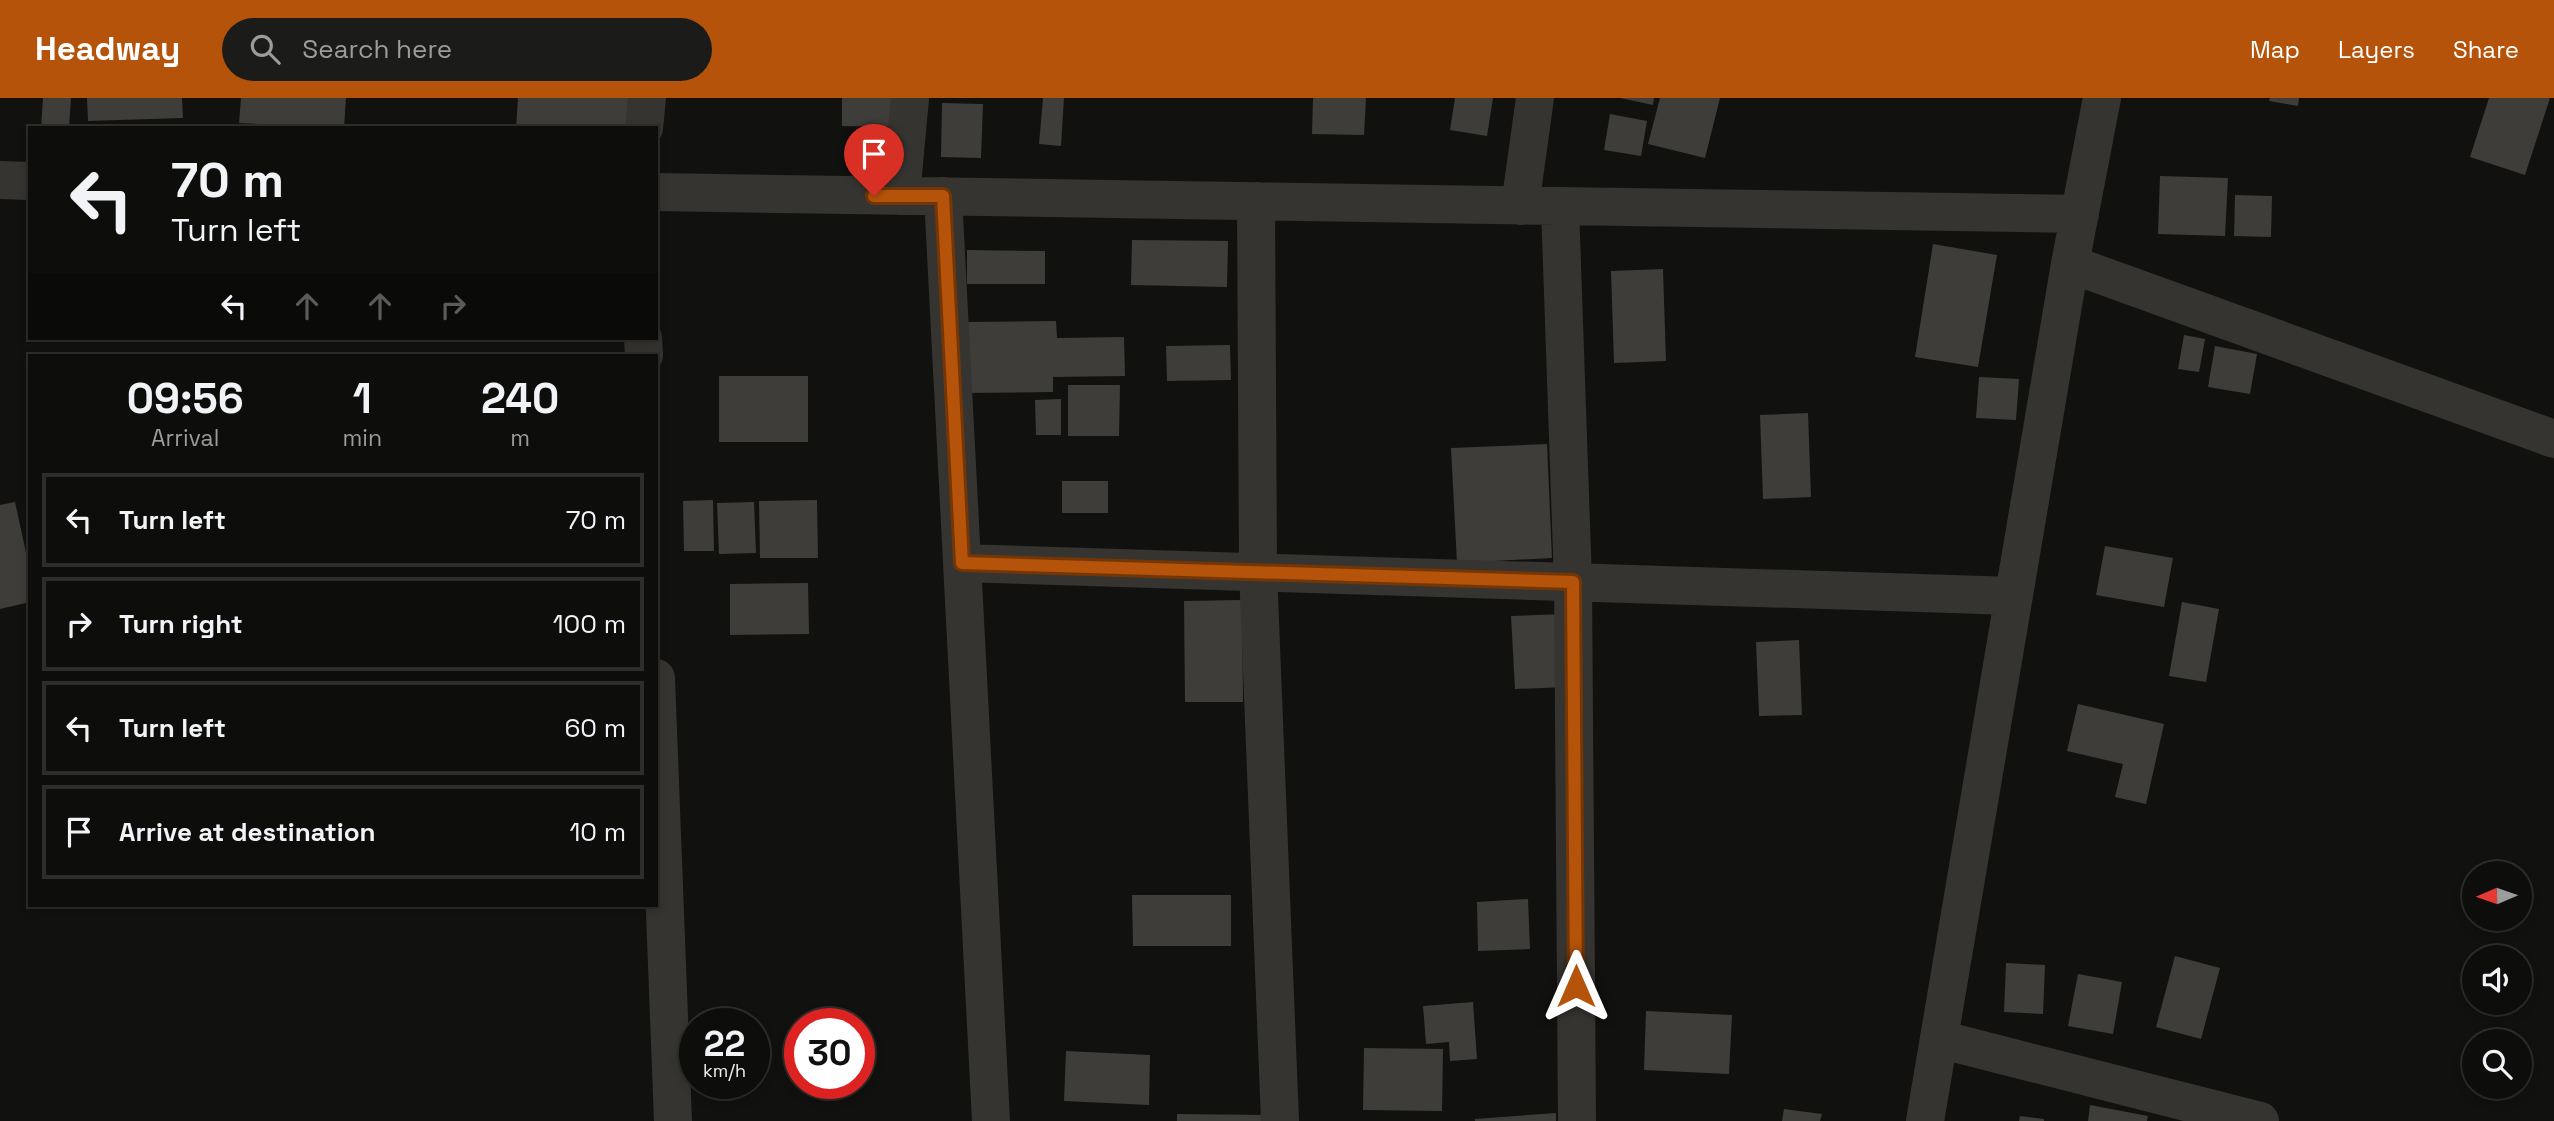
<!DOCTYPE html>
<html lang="en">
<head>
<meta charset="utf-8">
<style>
  body { margin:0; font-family:"Space Grotesk",sans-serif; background:#1b1b19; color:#f1f3f6; height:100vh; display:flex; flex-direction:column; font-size:26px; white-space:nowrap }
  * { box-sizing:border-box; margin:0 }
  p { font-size:23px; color:#9a9c9d }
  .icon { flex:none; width:38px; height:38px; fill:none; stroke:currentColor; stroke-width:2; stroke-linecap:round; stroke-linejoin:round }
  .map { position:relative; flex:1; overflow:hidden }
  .drawer { position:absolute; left:28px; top:256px; width:630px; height:553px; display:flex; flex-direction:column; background:#0d0d0b; border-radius:0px; box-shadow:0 4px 10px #0003,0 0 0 2px #2d2d2c }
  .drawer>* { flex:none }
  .hud { position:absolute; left:28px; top:28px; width:630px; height:214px; border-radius:0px; box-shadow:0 4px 10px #0003,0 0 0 2px #2d2d2c; background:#0d0d0b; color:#f1f3f6; overflow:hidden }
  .needle { width:46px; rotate:268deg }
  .buttons { position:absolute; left:2462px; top:763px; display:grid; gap:14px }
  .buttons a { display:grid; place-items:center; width:70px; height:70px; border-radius:50%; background:#0d0d0b; box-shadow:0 4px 10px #0003,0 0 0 2px #2d2d2c; font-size:35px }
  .speed { position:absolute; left:679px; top:910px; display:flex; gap:14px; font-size:35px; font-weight:700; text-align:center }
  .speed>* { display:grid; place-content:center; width:91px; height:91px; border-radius:50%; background:#0d0d0b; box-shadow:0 4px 10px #0003,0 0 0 2px #2d2d2c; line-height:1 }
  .speed small { font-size:18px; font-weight:400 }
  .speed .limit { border:10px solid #d22; background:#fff; color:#111 }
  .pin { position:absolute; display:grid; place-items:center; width:60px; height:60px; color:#fff; margin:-72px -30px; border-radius:50% 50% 50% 0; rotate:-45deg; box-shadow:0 0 7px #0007 }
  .pin .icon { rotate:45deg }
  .me { position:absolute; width:77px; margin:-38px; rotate:0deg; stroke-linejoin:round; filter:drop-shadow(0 0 5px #0008) }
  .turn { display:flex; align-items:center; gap:24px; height:147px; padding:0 28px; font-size:32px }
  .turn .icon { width:91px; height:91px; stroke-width:2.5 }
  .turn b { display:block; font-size:49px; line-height:60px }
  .lanes { display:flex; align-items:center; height:66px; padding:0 28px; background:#0003; justify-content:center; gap:35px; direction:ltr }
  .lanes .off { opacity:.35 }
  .eta { display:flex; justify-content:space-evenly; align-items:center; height:119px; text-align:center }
  .eta b { font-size:42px; font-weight:700; line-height:49px }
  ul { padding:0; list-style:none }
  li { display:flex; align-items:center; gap:21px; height:94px; margin:0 14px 10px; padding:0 14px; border:4px solid #2d2d2c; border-radius:0px }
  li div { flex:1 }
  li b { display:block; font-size:26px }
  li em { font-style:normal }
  header { display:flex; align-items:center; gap:42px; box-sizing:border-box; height:98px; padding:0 35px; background:#b45309; color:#fff }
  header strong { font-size:33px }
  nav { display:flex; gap:38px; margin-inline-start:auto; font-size:24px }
  .search { width:490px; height:63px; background:#1b1b19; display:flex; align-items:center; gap:18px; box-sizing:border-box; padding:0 24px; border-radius:38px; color:#9a9c9d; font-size:26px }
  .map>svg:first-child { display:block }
  .building { fill:#3e3d39 }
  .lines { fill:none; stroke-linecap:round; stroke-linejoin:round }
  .minor { stroke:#363430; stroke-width:38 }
  .route-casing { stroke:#753606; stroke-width:18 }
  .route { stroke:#b45309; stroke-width:12 }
</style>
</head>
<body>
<header>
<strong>Headway</strong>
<div class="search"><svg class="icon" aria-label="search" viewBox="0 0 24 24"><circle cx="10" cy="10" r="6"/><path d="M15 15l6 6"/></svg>Search here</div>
<nav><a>Map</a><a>Layers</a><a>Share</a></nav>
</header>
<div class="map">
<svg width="2554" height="1023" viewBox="0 0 2554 1023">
  <rect width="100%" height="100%" fill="#11110f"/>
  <path class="building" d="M43,0H71L69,30H41Z
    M87,0H182L183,20L88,23Z
    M241,0H346L344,30L239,25Z
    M518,0H638L636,30H516Z
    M842,0H899L898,29L842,28Z
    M1043,0H1064L1061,48L1039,46Z
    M1313,0H1366L1364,37L1312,36Z
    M1455,0H1493L1487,38L1450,32Z
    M1620,0H1654L1653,7Z
    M1660,0H1720L1705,60L1648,46Z
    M2270,0H2299L2298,8L2269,3Z
    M2489,0H2550L2525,77L2470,59Z
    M942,5L983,6L981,60L941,59Z
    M1610,16L1647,23L1641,58L1604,52Z
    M2160,78L2228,80L2225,138L2158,136Z
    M2235,97L2272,98L2271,139L2234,138Z
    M1132,142L1228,143L1227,189L1131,187Z
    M1933,146L1997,157L1978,269L1915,259Z
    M967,152L1045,153V186H967Z
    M1663,171L1666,263L1614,265L1611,173Z
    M1056,223L1057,240L1124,239L1125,278L1053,279V294L963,295L962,224Z
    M2184,237L2205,241L2199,274L2178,271Z
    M1230,247L1231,282L1167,283L1166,248Z
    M2215,248L2257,256L2250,296L2208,289Z
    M719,278H808V344H719Z
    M1979,279L2019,281L2016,322L1976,320Z
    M1068,287H1120L1119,338H1068Z
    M1061,301V337H1036L1035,302Z
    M1808,315L1811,399L1763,401L1760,317Z
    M1547,346L1552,460L1457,465L1451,350Z
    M1062,383H1108V415H1062Z
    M713,402L714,453H684L683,403Z
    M817,402L818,460H760L759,403Z
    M15,404L30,473V504L0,511V407Z
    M754,404L756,455L719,456L717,405Z
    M2105,448L2173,460L2164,509L2096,497Z
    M808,485L809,536L730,537V486Z
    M1242,502L1243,604H1185L1184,503Z
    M2182,504L2219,511L2206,584L2169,578Z
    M1564,516L1567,589L1515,591L1511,518Z
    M1799,542L1802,617L1759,618L1756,544Z
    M2078,606L2164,626L2146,706L2115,699L2123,666L2067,653Z
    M1132,797H1231V848H1133Z
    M1528,801L1530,851L1478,853L1477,804Z
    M2175,858L2220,870L2201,941L2156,929Z
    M2006,865L2045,867L2043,916L2004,914Z
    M2078,876L2122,884L2113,936L2068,928Z
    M1473,904L1477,961L1450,963L1449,944L1426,946L1423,908Z
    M1646,913L1732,917L1729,976L1644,972Z
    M1364,950L1443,951L1442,1013L1363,1012Z
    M1066,953L1150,957L1149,1007L1064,1003Z
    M2090,1007L2148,1018L2147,1023H2088Z
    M1784,1011L1822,1016L1820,1023H1782Z
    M1556,1015V1023H1475V1021Z
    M1177,1016L1265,1017V1023H1177Z
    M2020,1018L2044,1021V1023H2019Z"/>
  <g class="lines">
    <path class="minor" d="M644,30L647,0
      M0,82L30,83
      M656,94L2080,116
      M901,98L910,0
      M943,98L991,1023
      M1256,103L1258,473L1280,1023
      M1520,108L1535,0
      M1560,108L1573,484L1577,1023
      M2070,166L2554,341
      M643,240L644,257
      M962,465L2014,498
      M656,580L673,1023
      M1939,941L2260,1023
      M1925,1023L2070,166L2102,0"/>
  </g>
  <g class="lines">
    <defs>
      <path id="route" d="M874,98H943L962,465L1573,484L1576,888"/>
    </defs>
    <use href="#route" class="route-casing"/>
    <use href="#route" class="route"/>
  </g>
</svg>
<div class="buttons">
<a><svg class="needle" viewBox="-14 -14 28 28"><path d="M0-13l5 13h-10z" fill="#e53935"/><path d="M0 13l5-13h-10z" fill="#9a9c9d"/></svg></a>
<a><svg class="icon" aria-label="sound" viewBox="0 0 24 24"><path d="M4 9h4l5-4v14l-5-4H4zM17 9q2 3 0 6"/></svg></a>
<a><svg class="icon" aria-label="search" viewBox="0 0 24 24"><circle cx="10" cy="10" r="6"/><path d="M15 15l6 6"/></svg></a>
</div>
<div class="speed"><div>22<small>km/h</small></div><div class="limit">30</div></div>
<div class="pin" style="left:874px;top:98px;background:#d93025"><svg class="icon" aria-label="arrive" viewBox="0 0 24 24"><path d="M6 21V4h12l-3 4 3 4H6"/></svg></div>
<svg class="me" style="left:1576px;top:888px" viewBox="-20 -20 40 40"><path d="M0-17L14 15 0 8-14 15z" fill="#b45309" stroke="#fff" stroke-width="4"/></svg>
<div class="hud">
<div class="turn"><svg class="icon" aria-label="left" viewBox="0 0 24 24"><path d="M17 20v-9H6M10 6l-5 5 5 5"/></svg><div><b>70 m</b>Turn left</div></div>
<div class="lanes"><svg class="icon" aria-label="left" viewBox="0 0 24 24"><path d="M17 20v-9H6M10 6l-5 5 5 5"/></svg><svg class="icon off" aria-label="ahead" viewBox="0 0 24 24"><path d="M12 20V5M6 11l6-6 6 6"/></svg><svg class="icon off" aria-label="ahead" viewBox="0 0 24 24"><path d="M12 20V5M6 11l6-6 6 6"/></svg><svg class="icon off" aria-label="right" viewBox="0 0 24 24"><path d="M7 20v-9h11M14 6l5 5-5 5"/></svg></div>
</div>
<section class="drawer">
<div class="eta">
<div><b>09:56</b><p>Arrival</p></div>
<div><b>1</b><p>min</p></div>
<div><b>240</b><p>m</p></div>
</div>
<ul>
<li><svg class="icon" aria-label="left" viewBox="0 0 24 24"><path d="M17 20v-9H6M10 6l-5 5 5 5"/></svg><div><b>Turn left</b></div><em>70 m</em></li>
<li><svg class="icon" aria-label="right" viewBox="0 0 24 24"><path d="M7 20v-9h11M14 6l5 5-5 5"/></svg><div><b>Turn right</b></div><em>100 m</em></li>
<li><svg class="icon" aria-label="left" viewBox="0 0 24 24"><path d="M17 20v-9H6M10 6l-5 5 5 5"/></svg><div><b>Turn left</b></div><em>60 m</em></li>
<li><svg class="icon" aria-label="arrive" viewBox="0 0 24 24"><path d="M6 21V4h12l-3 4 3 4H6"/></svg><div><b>Arrive at destination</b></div><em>10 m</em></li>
</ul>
</section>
</div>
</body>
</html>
